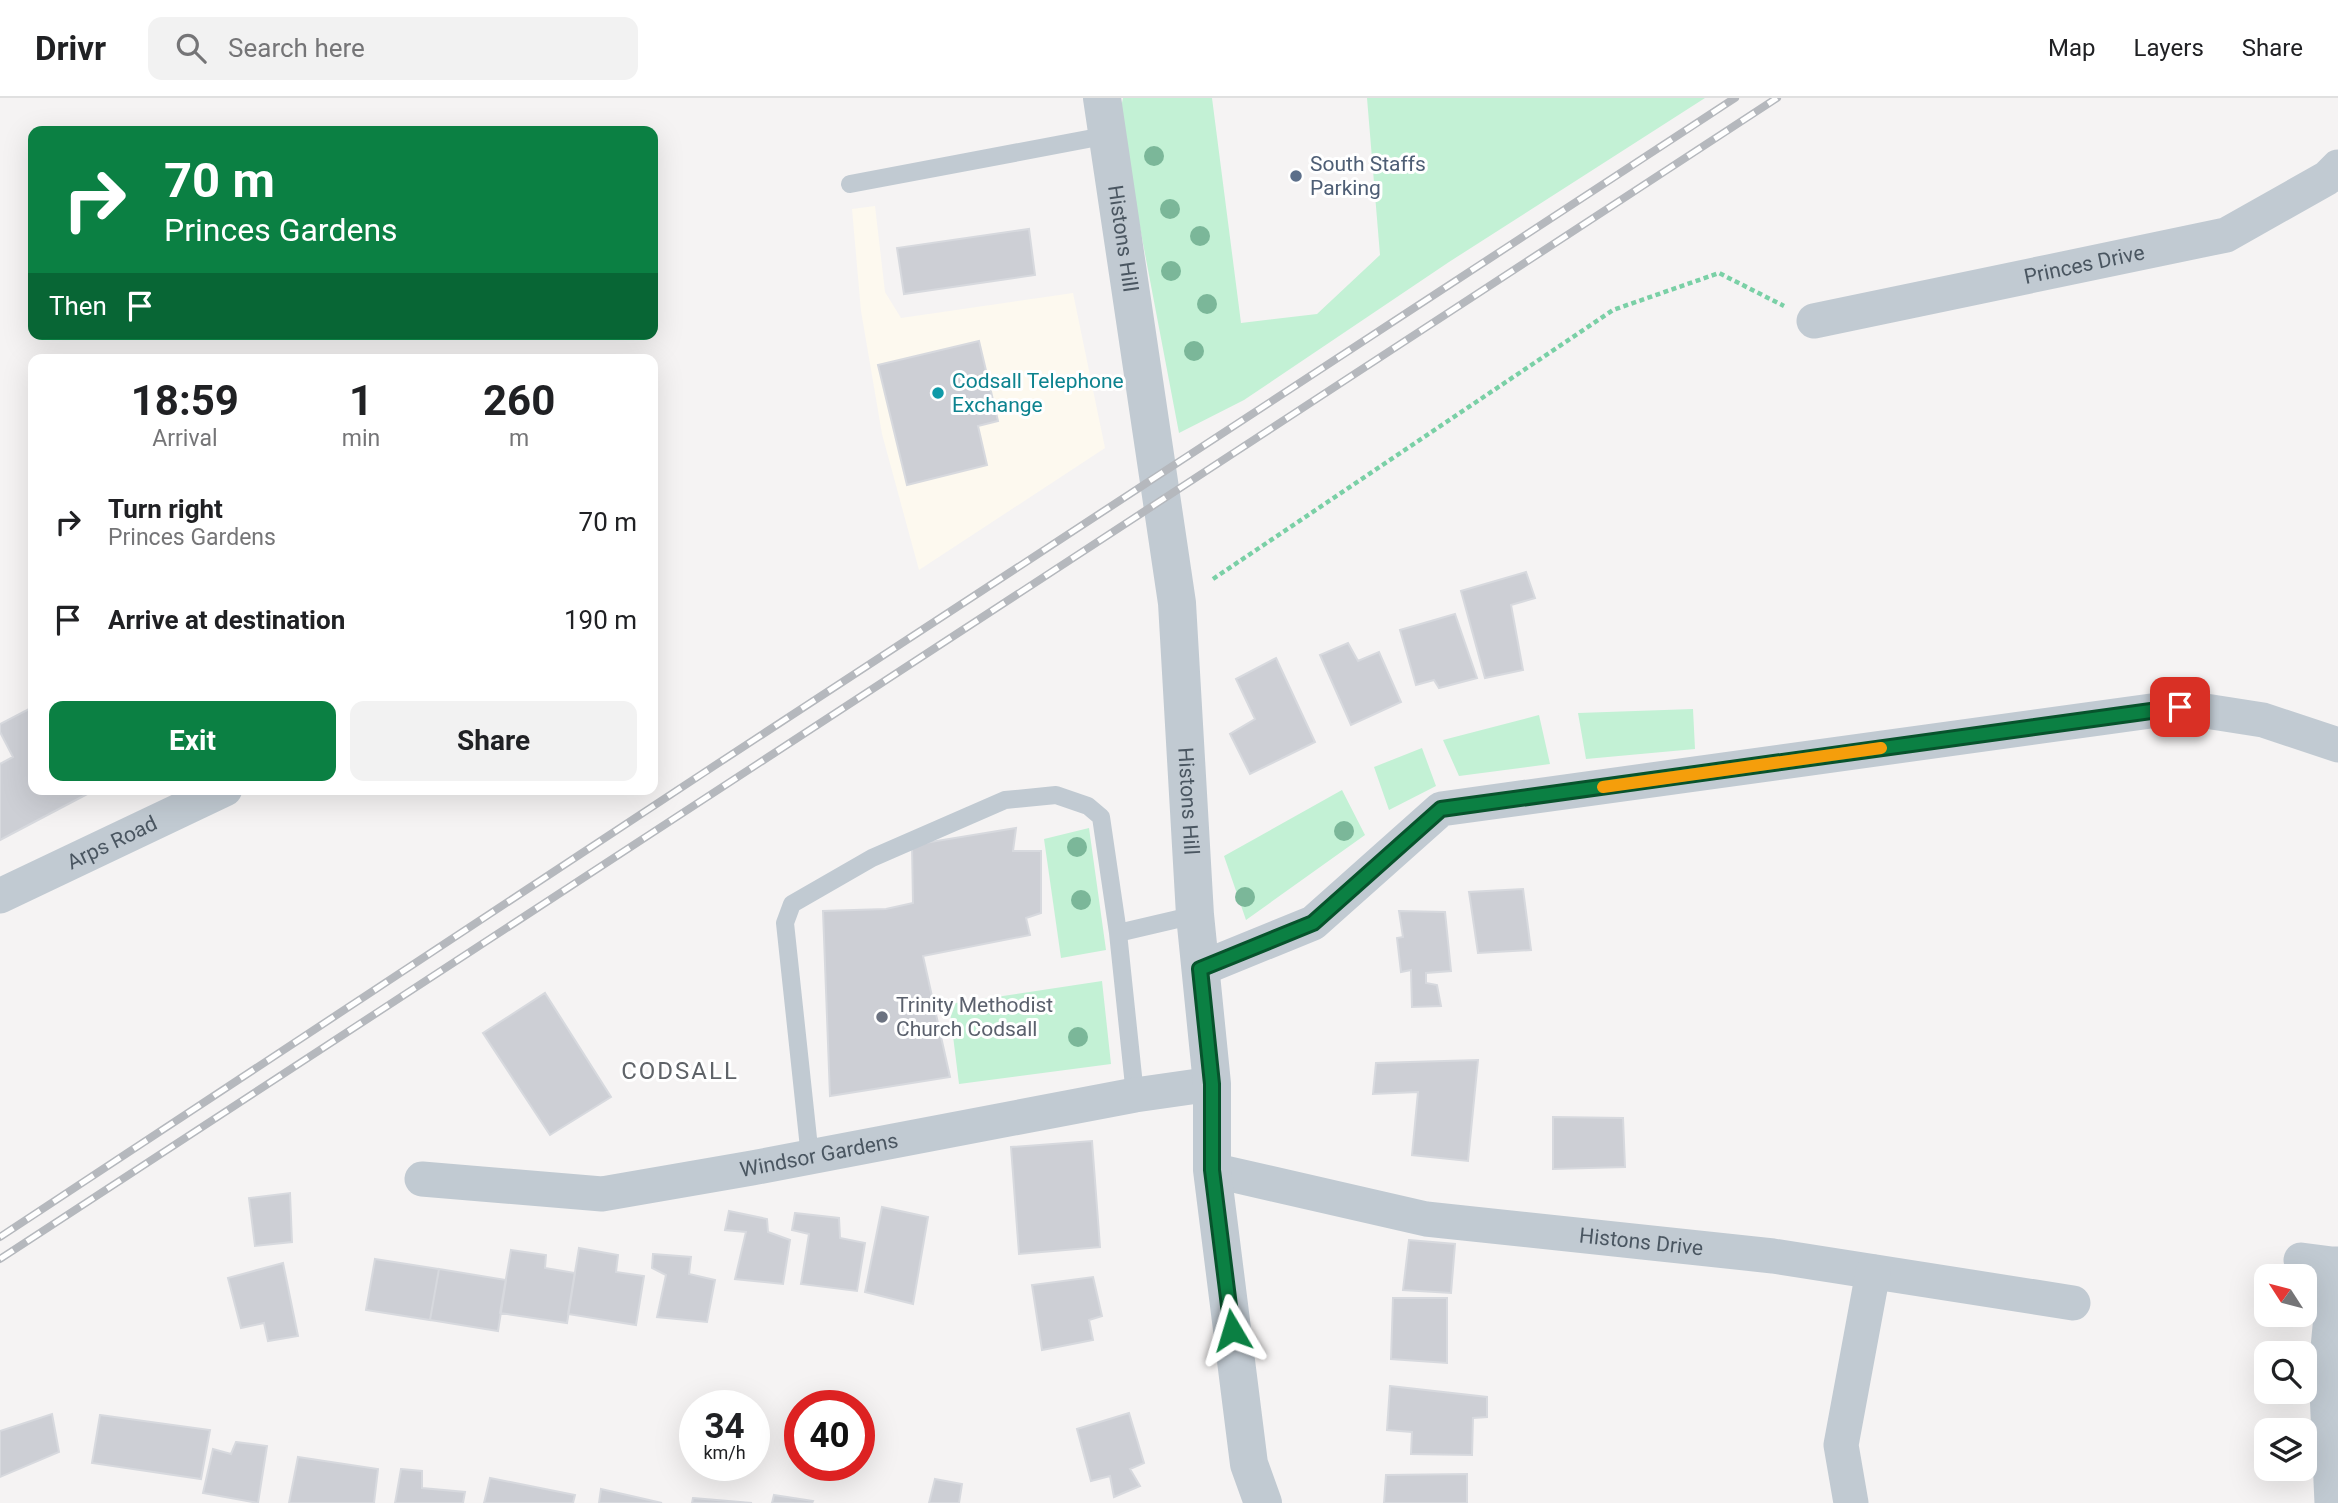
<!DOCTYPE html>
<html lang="en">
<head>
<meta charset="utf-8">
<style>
  body { margin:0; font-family:Roboto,sans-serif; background:#f2f2f2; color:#202124; height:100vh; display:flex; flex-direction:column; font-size:26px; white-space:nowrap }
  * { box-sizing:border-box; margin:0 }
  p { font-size:23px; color:#757577 }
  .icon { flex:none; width:38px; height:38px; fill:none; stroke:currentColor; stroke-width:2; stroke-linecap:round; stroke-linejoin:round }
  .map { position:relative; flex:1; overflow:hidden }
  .side { position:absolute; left:28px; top:256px; width:630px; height:441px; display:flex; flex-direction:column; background:#fff; border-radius:14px; box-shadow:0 7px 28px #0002 }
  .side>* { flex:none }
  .banner { position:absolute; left:28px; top:28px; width:630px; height:214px; border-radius:14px; box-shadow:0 7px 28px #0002; background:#0b8043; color:#fff; overflow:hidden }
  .needle { width:46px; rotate:306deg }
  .tools { position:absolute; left:2254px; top:1166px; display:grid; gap:14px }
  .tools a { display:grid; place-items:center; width:63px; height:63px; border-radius:14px; background:#fff; box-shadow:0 7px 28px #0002; font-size:35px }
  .speed { position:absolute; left:679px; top:1292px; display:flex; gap:14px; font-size:35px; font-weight:700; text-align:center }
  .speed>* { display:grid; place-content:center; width:91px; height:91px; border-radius:50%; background:#fff; box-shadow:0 7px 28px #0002; line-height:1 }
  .speed small { font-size:18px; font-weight:400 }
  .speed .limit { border:10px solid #d22; background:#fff; color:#111 }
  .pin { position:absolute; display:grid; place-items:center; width:60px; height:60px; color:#fff; margin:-30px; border-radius:14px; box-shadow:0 4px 10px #0006 }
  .me { position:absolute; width:77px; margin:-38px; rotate:353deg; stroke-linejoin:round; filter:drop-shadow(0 0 5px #0008) }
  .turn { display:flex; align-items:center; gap:24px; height:147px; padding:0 21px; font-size:32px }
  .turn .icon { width:91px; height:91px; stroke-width:2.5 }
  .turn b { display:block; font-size:49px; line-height:60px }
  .then { display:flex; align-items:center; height:66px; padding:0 21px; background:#0003; gap:14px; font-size:26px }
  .eta { display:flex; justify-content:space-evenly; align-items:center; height:119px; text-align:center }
  .eta b { font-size:42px; font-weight:700; line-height:49px }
  .primary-button { display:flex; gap:14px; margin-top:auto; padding:14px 21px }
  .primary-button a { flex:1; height:80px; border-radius:14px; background:#0b8043; color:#fff; font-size:28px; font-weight:700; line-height:80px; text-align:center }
  .primary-button a+a { background:#f2f2f2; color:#202124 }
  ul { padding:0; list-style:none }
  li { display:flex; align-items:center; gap:21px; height:98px; padding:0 21px }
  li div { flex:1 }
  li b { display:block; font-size:26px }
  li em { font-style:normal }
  header { display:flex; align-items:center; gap:42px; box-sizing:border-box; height:98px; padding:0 35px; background:#fff; border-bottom:2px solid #e0e0e0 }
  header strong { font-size:33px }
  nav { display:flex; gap:38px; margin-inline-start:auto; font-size:24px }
  .search { width:490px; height:63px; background:#f2f2f2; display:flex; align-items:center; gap:18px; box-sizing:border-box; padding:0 24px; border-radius:14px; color:#757577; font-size:26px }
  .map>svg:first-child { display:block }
  .commercial { fill:#fdf9ef }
  .green { fill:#c3f1d5 }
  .building { fill:#cdcfd5; stroke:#d7d9de; stroke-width:2 }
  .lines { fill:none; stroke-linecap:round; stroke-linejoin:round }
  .path { stroke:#7ad0a6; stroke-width:4.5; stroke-dasharray:5 3.5; stroke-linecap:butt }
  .service { stroke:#c1cad2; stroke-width:18 }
  .minor { stroke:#c1cad2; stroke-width:35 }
  .tertiary { stroke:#c1cad2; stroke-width:38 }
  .rail-casing { stroke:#b5b8bd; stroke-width:8 }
  .rail { stroke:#fff; stroke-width:5; stroke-dasharray:16; stroke-linecap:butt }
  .tree { fill:#7bb799 }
  .route-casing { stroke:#07532c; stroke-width:18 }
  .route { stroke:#0b8043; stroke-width:12 }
  .slow { stroke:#f59e0b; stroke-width:12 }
  .service-dot { fill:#5c6f8a; stroke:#fff; stroke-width:2.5 }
  .culture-dot { fill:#0f9aa8; stroke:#fff; stroke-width:2.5 }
  .worship-dot { fill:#6b7280; stroke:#fff; stroke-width:2.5 }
  .labels { text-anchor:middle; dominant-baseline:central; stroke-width:6; stroke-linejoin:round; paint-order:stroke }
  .service-label { font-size:21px; fill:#4e5e75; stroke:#fff; text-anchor:start }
  .street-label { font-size:21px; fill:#4a5661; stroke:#fff }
  .culture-label { font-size:21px; fill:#0d838f; stroke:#fff; text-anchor:start }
  .worship-label { font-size:21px; fill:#5b616d; stroke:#fff; text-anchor:start }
  .quarter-label { font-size:24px; letter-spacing:2px; fill:#5f6368; stroke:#fff }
</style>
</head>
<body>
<header>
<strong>Drivr</strong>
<div class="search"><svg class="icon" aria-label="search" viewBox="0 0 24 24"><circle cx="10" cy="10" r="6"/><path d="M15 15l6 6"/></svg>Search here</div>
<nav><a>Map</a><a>Layers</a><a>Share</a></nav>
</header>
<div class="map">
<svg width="2338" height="1405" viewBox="0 0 2338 1405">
  <rect width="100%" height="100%" fill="#f5f3f3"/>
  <path class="commercial" d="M875,108L885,194L901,220L1073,195L1105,350L919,472L882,336L861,213L852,111Z"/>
  <path class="green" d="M1123,0H1212L1241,225L1317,216L1380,157L1367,0H1705L1449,164L1244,302L1179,335L1119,19Z
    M1693,611L1695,651L1586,661L1578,615Z
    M1539,617L1550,666L1459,678L1443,642Z
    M1422,650L1436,688L1389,712L1374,669Z
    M1342,692L1365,737L1246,822L1224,758Z
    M1089,730L1106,852L1061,860L1044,741Z
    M1102,883L1111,966L959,986L949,906Z"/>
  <path class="building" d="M1029,131L1035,177L904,196L897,150Z
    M979,243L998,323L978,328L987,367L907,387L878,267Z
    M1526,474L1535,500L1511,507L1523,572L1485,580L1461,493Z
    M1455,516L1477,580L1439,590L1434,582L1416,587L1400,532Z
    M1348,545L1358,563L1379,554L1401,604L1351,627L1320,557Z
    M1276,560L1315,644L1250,676L1230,636L1255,621L1236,581Z
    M33,609V691H92L93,693L0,742V666L13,659L0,634V626Z
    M1016,730L1013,753H1041V815L1026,820L1030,837L923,858L950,979L830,998L823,813L886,811L913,805L912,747Z
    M1523,791L1531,852L1478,855L1469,794Z
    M1399,813L1445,814L1451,873L1426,875V885L1437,887L1441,908L1412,909L1411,872L1401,874L1397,840L1403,839Z
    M545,895L611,999L550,1037L483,935Z
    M1478,962L1468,1063L1412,1057L1418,994L1373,996L1376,965Z
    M1553,1019L1623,1020L1625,1069L1553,1071Z
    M1092,1043L1100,1149L1019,1156L1011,1049Z
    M290,1095L292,1144L255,1148L249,1100Z
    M882,1109L928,1119L913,1206L865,1194Z
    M729,1113L767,1121L768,1134L790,1142L783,1186L735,1181L746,1134L725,1132Z
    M795,1115L839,1120L840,1140L865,1145L857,1193L801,1186L809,1136L792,1132Z
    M1409,1142L1455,1146L1451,1195L1403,1192Z
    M579,1150L618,1157L616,1174L644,1178L636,1227L568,1216Z
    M511,1152L546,1157L545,1170L575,1175L567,1225L500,1215Z
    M653,1156L691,1159L689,1176L715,1182L707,1224L657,1219L666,1177L652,1170Z
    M375,1161L439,1171L430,1222L366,1212Z
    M283,1165L298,1238L268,1243L264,1225L241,1230L228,1180Z
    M439,1171L506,1182L498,1233L430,1222Z
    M1093,1179L1102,1218L1089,1222L1093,1242L1042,1252L1032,1187Z
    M1393,1200H1447V1265L1391,1261Z
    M1390,1288L1487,1299V1319L1473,1320L1472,1357L1411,1356L1412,1334L1387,1332Z
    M1129,1315L1144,1365L1130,1371L1140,1388L1114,1399L1110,1378L1091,1383L1077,1331Z
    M52,1316L59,1354L0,1379V1333Z
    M100,1317L210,1332L201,1381L92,1365Z
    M236,1344L267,1348L258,1405L203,1395L213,1351L231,1356Z
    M298,1359L378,1371L374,1405H289Z
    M401,1371L422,1373V1390L465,1394L463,1405H395Z
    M1467,1376V1405H1384L1386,1377Z
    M490,1380L575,1397L573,1405H484Z
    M935,1381L962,1386L959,1405H929Z
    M601,1391L662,1405H599Z
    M774,1397L813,1403L812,1405H772Z
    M693,1400L752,1405H692Z"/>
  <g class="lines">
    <path class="path" d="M1213,481L1613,212L1719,175L1784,208"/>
    <path class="service" d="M850,86L1109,37
      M1118,835L1195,817
      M810,1059L785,825L792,806L872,760L1005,702L1056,697L1088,708L1101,719L1118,835L1135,997"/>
    <g class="minor">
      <path id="s1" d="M1814,223L2226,137L2327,80L2338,69"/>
      <path id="s2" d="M0,798L225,691"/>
      <path d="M1200,871L1313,825L1441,711L2180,609L2263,622L2338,647"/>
      <path id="s3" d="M1212,1072L1426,1121L1773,1158L2073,1205"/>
      <path id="s4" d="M422,1081L602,1096L752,1070L1135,997L1212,986"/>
      <path d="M2301,1162L2338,1167"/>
      <path d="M1851,1405L1841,1347L1873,1174"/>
      <path d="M2332,1405L2326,1271L2336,1166"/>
    </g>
    <path class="tertiary" id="s5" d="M1102,0L1177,505L1195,817L1212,986V1072L1249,1366L1263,1405"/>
    <defs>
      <path id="rail" d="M0,1139L714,668L1735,0
        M0,1161L1777,0"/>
    </defs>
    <use href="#rail" class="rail-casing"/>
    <use href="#rail" class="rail"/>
  </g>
  <g class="tree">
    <circle cx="1154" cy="58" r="10"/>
    <circle cx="1170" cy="111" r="10"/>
    <circle cx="1200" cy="138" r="10"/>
    <circle cx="1171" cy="173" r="10"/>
    <circle cx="1207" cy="206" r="10"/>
    <circle cx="1194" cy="253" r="10"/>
    <circle cx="1344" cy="733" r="10"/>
    <circle cx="1077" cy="749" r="10"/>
    <circle cx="1245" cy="799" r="10"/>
    <circle cx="1081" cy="802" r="10"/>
    <circle cx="1078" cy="939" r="10"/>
  </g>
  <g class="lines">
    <defs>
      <path id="route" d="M1232,1232L1212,1072V986L1200,871L1313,825L1441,711L2180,609"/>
    </defs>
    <use href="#route" class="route-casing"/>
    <use href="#route" class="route"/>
    <path class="slow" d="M1603,689L1881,650"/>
  </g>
  <circle class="service-dot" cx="1296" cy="78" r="7"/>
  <circle class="culture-dot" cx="938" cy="295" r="7"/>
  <circle class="worship-dot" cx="882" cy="919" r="7"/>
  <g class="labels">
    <g class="service-label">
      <text x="1310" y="66">South Staffs<tspan x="1310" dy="24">Parking</tspan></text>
    </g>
    <g class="street-label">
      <text stroke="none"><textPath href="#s5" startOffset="142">Histons Hill</textPath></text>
      <text stroke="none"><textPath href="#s1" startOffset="276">Princes Drive</textPath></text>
      <text stroke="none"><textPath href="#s5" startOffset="709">Histons Hill</textPath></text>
      <text stroke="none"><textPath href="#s2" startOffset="124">Arps Road</textPath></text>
      <text stroke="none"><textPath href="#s4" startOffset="401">Windsor Gardens</textPath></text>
      <text stroke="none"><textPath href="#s3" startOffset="436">Histons Drive</textPath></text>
    </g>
    <g class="culture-label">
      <text x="952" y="283">Codsall Telephone<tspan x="952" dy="24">Exchange</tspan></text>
    </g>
    <g class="worship-label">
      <text x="896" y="907">Trinity Methodist<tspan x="896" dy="24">Church Codsall</tspan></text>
    </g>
    <g class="quarter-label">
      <text x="680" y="973">CODSALL</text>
    </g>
  </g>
</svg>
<div class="tools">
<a><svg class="needle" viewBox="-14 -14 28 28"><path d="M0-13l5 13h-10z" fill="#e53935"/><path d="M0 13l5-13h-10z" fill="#757577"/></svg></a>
<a><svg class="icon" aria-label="search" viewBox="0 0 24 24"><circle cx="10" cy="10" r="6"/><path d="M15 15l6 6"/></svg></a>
<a><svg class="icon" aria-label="layers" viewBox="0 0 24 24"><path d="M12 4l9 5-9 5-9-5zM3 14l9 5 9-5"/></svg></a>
</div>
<div class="speed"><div>34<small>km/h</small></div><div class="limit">40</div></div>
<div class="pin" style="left:2180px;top:609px;background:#d93025"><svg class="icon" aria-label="arrive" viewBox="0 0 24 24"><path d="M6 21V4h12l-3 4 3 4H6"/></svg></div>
<svg class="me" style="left:1232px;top:1232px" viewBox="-20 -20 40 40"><path d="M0-17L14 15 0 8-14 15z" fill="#0b8043" stroke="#fff" stroke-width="4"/></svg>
<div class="banner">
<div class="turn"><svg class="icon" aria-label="right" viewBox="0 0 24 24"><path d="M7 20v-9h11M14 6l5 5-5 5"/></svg><div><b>70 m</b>Princes Gardens</div></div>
<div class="then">Then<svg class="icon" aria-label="arrive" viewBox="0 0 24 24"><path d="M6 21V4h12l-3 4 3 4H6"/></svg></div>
</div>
<section class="side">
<div class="eta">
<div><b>18:59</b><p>Arrival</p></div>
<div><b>1</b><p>min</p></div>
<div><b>260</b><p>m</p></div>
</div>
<ul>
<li><svg class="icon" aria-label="right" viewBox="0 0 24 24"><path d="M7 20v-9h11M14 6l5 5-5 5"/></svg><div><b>Turn right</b><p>Princes Gardens</p></div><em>70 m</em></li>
<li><svg class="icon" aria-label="arrive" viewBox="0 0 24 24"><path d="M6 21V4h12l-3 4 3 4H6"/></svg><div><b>Arrive at destination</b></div><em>190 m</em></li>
</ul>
<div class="primary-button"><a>Exit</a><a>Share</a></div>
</section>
</div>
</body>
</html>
